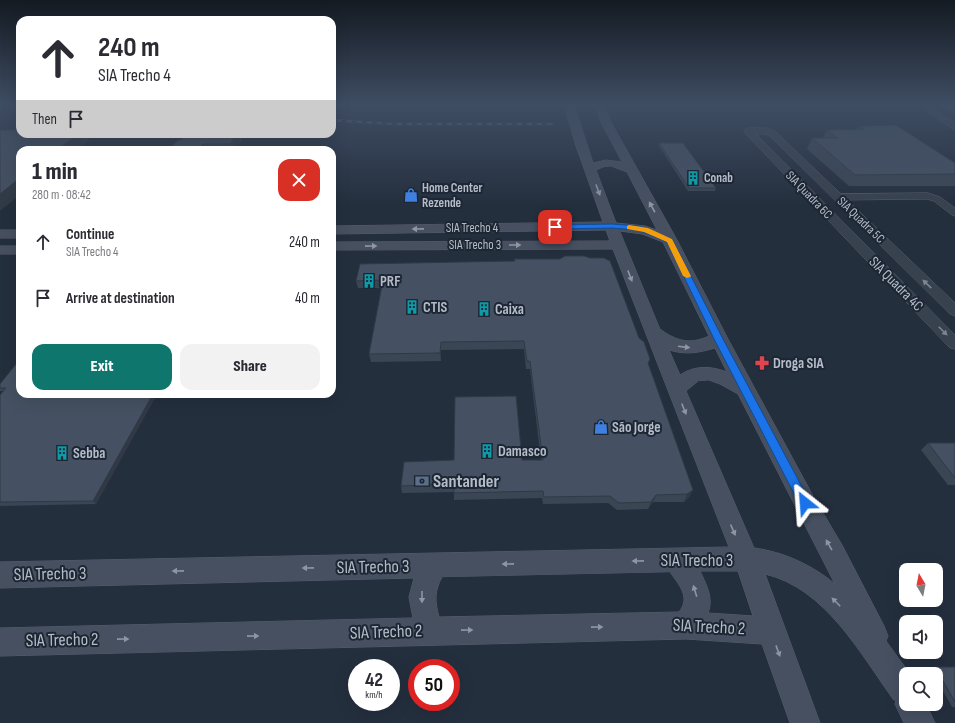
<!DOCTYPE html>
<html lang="en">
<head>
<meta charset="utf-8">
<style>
  body { margin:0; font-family:"Sofia Sans Condensed",sans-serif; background:#f2f2f3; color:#2b2b33; height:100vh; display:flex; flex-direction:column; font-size:15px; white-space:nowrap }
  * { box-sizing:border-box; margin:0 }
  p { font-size:13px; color:#7c7c81 }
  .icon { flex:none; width:22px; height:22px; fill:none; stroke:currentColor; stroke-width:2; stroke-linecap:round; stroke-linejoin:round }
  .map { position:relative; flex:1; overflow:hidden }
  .drawer { position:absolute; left:16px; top:146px; width:320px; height:252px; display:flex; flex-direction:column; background:#fff; border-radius:12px; box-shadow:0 4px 16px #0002 }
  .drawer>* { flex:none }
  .hud { position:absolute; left:16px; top:16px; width:320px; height:122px; border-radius:12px; box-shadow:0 4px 16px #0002; background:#fff; color:#2b2b33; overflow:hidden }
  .needle { width:26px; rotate:350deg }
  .fabs { position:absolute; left:899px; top:563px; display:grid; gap:8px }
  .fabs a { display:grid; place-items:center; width:44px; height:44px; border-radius:8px; background:#fff; box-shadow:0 4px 16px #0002; font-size:20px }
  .speed { position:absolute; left:348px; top:659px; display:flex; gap:8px; font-size:20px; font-weight:700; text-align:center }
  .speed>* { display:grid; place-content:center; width:52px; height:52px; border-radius:50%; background:#fff; box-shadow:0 4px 16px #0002; line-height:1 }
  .speed small { font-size:10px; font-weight:400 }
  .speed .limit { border:6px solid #d22; background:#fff; color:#111 }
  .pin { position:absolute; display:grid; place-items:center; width:34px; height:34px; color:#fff; margin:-17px; border-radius:8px; box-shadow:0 2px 6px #0006 }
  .me { position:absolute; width:44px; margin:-22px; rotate:332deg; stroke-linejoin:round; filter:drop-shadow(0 0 3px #0008) }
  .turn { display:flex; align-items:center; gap:14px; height:84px; padding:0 16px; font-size:18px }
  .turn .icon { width:52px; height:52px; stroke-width:2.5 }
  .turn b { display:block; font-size:28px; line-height:34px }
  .then { display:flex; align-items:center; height:38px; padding:0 16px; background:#0003; gap:8px; font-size:15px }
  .round { display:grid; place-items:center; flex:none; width:42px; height:42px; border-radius:12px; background:#f2f2f3 }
  .headline { display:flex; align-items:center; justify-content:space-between; height:68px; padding:0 16px }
  h1 { font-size:24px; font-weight:800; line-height:30px }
  .cta { display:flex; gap:8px; margin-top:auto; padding:8px 16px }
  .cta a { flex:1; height:46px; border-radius:12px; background:#0f766e; color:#fff; font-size:16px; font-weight:800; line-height:46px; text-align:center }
  .cta a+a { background:#f2f2f3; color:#2b2b33 }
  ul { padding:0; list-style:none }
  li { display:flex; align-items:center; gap:12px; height:56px; padding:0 16px }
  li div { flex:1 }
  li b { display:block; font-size:15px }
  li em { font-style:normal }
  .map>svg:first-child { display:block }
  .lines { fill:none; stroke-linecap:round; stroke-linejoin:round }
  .minor-casing { stroke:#565f6c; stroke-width:1 }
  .tertiary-casing { stroke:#565f6c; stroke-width:1 }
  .secondary-casing { stroke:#565f6c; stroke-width:1 }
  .minor { fill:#38414e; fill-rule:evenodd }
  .tertiary { fill:#38414e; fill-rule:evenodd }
  .secondary { fill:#465061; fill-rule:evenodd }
  .rail-casing { stroke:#5a6575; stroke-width:2.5 }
  .rail { stroke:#1d2633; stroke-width:1.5; stroke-dasharray:5; stroke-linecap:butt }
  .wall { fill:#3b4654 }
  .shaded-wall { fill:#303945 }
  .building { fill:#455162; stroke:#303945 }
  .oneway { fill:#8e96a5 }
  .oneway2 { fill:#7c8592 }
  .route { fill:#1a73e8; stroke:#114b97 }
  .slow { fill:#f59e0b }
  .labels { text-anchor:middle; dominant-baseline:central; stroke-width:4; stroke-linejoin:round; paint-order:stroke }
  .far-poi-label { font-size:13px; font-weight:bold; fill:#b4bcc9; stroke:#1d2633; text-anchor:start }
  .far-street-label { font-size:13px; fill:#b4bcc9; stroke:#1d2633 }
  .poi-label { font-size:15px; font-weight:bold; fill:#b4bcc9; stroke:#1d2633; text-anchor:start }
  .street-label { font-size:15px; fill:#b4bcc9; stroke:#1d2633 }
  .near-poi-label { font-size:18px; font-weight:bold; fill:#b4bcc9; stroke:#1d2633; text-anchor:start }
  .near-street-label { font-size:18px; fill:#b4bcc9; stroke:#1d2633 }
</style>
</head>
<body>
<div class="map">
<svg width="955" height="723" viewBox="0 0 955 723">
  <rect width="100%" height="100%" fill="#242f3e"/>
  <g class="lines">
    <defs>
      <path id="minor" d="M928,193L940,197L955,208V216L952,215L934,201L927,199L837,200L833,197L837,194Z"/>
      <path id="tertiary" d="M917,104H927L955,123V130Z
        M748,128H767L776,132L955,303V316L950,314L770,136L765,134H756L955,335V349L950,348L745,133L744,131Z"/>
      <path id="secondary" d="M564,104H574L593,163L606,160L622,162L601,122L594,104H604L611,122L677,240L728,339L813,496L842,545L884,626L888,636L886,641L910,674H906V704H926L935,723H904L895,704L896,701L893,699C860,653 825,588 765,574L820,723H790L762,644L686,639L0,656V628L413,618L409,597L414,578L0,588V562L729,547L613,249L332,250V242L610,241L606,230L332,234V226L603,222L576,146ZM611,166L627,172L657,230L645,226L616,223L596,170L603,167ZM620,231L642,234L663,242L709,336C690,345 676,341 660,329ZM715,348L727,372C711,366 695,365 680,375L669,350C686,355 698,353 715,348ZM709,380L720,384L738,394L835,584C812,565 784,552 754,548L686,391L698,381ZM700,571H738L753,616L708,613C714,598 706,584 700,571ZM670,572C679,585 691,597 679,612L439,617C435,602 434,591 442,577Z
        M939,104L955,106V112L940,106Z
        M0,230H20V238H0Z
        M0,246H20V254H0Z"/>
    </defs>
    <use href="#minor" class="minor-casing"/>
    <use href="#tertiary" class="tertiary-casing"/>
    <use href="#secondary" class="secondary-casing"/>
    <use href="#minor" class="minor"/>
    <use href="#tertiary" class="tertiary"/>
    <use href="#secondary" class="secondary"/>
    <defs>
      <path id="rail" d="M332,120L392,124H553"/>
    </defs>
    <use href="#rail" class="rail-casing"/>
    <use href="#rail" class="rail"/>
  </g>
  <path class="wall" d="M859,126L955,163V186H849L807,149L812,138H823L827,130L857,129Z
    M186,134H240L242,140L235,150H168L181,140Z
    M659,143L716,188L715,191H688L659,146Z
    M360,264L639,338L650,359L648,364L693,490L689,497L684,502H653L648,509L617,510L608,503L543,504L542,498L454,500V492L402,493L401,486L522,460H541L530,369H526L524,349L441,350V361L371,362L369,354L382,288H358L356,281Z
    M0,384L20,394H157L96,504L0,506V395L4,391H0Z
    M928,443H955V485H948L921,450Z
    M935,667H955V707H952L936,679V674H933L930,669Z"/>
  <path class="shaded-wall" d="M78,134H87L90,139L77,150H57Z
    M237,134H240L242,140L235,150H232L230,144Z
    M203,144L205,150H198Z
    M20,178V195L0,211V194Z
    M441,342V361L440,353Z
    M153,394H157L96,504L93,501Z
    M693,490L689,497L684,502L687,494Z
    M656,495L653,502L648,509L651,502Z"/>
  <path class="building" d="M896,125L955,163V174L855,175L812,138H838L827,130L864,129L859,126Z
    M0,130H20V134H78L57,150H20V178L0,194Z
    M186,134H237L230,144H203L198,150H168L178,140H181Z
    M659,143H683L716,188H689Z
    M565,256H584L590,258H604L610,261L639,338L644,342L650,359L648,363L693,490L687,494L656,495L651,502L619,503L610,496L544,497L543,491L454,493V484L401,486L404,462L454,460L455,397L516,396L522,460H543L530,361H527L524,341L441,342L440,353L369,354L383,280L356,281L360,264L515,261L514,259H560Z
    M16,364H20V394H153L93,501L0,502V395L6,388H0V384Z
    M928,443H955V478Z
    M935,667H955V702Z"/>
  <defs><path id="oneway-solid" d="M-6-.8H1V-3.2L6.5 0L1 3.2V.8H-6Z"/></defs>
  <g class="oneway">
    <use href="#oneway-solid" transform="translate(598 190) rotate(70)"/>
    <use href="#oneway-solid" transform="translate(652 207) rotate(-119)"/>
    <use href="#oneway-solid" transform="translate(418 229) rotate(179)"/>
    <use href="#oneway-solid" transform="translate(515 245)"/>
    <use href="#oneway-solid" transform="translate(371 246) rotate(-1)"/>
    <use href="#oneway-solid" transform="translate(630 276) rotate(69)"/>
    <use href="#oneway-solid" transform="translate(684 347) rotate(7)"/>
    <use href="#oneway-solid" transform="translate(684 409) rotate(68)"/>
    <use href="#oneway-solid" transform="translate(733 530) rotate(66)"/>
    <use href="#oneway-solid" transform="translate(829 545) rotate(-120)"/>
    <use href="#oneway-solid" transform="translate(638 561) rotate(179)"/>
    <use href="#oneway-solid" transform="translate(508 564) rotate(179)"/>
    <use href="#oneway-solid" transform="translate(308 568) rotate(179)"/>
    <use href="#oneway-solid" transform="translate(178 571) rotate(179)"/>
    <use href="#oneway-solid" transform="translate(695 591) rotate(-107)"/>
    <use href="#oneway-solid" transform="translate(422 597) rotate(90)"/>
    <use href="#oneway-solid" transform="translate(836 602) rotate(-135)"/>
    <use href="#oneway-solid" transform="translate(597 627) rotate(-1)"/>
    <use href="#oneway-solid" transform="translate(467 630) rotate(-1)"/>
    <use href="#oneway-solid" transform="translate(253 636) rotate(-1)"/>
    <use href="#oneway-solid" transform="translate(123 639) rotate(-1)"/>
    <use href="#oneway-solid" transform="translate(778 651) rotate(70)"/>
  </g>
  <g class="oneway2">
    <use href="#oneway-solid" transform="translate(927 284) rotate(-136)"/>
    <use href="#oneway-solid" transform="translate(943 331) rotate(45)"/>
  </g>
  <linearGradient id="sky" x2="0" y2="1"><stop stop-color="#141a22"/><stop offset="0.51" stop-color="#3f4d63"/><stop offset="1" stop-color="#3f4d63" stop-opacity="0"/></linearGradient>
  <rect width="955" height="205" fill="url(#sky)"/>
  <path class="route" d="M612,224L639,226L672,239L723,339L809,500L811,503L809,507L805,509L801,507L714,339L667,242L638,230L612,228L555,229L552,227L555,225Z"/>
  <path class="slow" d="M629,225L648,228L672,239L691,276L690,277L687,278L683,276L667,242L644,232L627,229V226Z"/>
  <defs>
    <symbol id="building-bare" viewBox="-9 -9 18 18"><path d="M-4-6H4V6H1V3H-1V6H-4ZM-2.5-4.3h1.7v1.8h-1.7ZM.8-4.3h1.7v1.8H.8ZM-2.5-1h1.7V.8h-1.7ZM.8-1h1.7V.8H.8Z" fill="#0f9aa8" stroke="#1d2633" stroke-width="2.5" paint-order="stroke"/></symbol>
    <symbol id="shop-bare" viewBox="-9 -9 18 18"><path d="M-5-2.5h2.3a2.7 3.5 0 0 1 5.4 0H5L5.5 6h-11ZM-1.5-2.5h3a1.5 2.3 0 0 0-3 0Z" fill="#3f7fe0" stroke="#1d2633" stroke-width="2.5" paint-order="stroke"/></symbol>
    <symbol id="pharmacy-bare" viewBox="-9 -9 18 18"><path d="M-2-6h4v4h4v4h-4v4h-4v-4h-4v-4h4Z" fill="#e0444e" stroke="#1d2633" stroke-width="2.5" paint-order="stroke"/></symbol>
    <symbol id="bank-bare" viewBox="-9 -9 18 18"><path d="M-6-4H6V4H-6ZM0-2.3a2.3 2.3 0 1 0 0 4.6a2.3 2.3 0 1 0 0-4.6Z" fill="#5c6f8a" stroke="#1d2633" stroke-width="2.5" paint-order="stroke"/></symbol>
  </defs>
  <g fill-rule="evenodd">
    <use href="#building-bare" x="683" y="168" width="20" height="20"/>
    <use href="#shop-bare" x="401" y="185" width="20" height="20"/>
    <use href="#building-bare" x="359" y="271" width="20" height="20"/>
    <use href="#building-bare" x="402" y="297" width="20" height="20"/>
    <use href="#building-bare" x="474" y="299" width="20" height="20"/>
    <use href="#pharmacy-bare" x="752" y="353" width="20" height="20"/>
    <use href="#shop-bare" x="591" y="417" width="20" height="20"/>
    <use href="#building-bare" x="477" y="441" width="20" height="20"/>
    <use href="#building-bare" x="52" y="443" width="20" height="20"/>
    <use href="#bank-bare" x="412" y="471" width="20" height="20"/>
  </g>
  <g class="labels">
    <g class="far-poi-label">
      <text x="704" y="178">Conab</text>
      <text x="422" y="188">Home Center<tspan x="422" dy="15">Rezende</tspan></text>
    </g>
    <g class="far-street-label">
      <text transform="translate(809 195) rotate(46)">SIA Quadra 6C</text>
      <text transform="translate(861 220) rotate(44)">SIA Quadra 5C</text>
      <text x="472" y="228">SIA Trecho 4</text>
      <text x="475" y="245">SIA Trecho 3</text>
    </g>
    <g class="poi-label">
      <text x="380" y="281">PRF</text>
      <text x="423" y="307">CTIS</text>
      <text x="495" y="309">Caixa</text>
      <text x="773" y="363">Droga SIA</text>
      <text x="612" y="427">São Jorge</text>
      <text x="498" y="451">Damasco</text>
      <text x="73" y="453">Sebba</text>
    </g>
    <g class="street-label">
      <text transform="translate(896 284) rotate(45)">SIA Quadra 4C</text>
    </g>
    <g class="near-poi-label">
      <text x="433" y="481">Santander</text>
    </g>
    <g class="near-street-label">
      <text x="697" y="560">SIA Trecho 3</text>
      <text transform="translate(373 567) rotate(-1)">SIA Trecho 3</text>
      <text transform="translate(50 574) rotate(-1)">SIA Trecho 3</text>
      <text transform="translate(709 627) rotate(3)">SIA Trecho 2</text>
      <text transform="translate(386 632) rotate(-2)">SIA Trecho 2</text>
      <text transform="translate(62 640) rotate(-1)">SIA Trecho 2</text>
    </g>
  </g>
</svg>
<div class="fabs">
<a><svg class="needle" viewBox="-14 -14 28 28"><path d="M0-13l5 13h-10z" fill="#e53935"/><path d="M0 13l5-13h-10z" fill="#7c7c81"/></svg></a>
<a><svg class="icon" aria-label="sound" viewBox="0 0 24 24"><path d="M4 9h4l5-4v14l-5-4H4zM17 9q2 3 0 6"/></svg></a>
<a><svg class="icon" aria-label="search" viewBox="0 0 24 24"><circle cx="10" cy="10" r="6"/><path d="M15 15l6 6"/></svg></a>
</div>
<div class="speed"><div>42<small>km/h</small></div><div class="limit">50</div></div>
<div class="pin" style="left:555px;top:227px;background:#d93025"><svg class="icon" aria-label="arrive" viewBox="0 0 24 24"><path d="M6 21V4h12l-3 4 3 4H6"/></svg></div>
<svg class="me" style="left:805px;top:503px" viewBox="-20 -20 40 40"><path d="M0-17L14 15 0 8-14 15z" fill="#1a73e8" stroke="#fff" stroke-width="4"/></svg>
<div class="hud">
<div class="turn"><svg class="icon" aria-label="ahead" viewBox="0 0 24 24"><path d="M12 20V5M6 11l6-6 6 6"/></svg><div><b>240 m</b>SIA Trecho 4</div></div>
<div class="then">Then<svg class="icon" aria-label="arrive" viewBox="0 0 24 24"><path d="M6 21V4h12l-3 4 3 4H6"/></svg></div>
</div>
<section class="drawer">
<div class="headline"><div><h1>1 min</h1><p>280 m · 08:42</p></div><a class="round" style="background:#d93025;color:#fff"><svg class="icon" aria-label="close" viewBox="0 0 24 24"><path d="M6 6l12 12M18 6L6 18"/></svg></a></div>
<ul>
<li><svg class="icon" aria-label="ahead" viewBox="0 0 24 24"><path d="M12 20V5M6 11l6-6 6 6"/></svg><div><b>Continue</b><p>SIA Trecho 4</p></div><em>240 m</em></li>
<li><svg class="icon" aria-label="arrive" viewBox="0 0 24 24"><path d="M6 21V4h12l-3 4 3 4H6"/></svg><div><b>Arrive at destination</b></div><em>40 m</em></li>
</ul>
<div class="cta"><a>Exit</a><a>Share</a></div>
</section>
</div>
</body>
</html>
